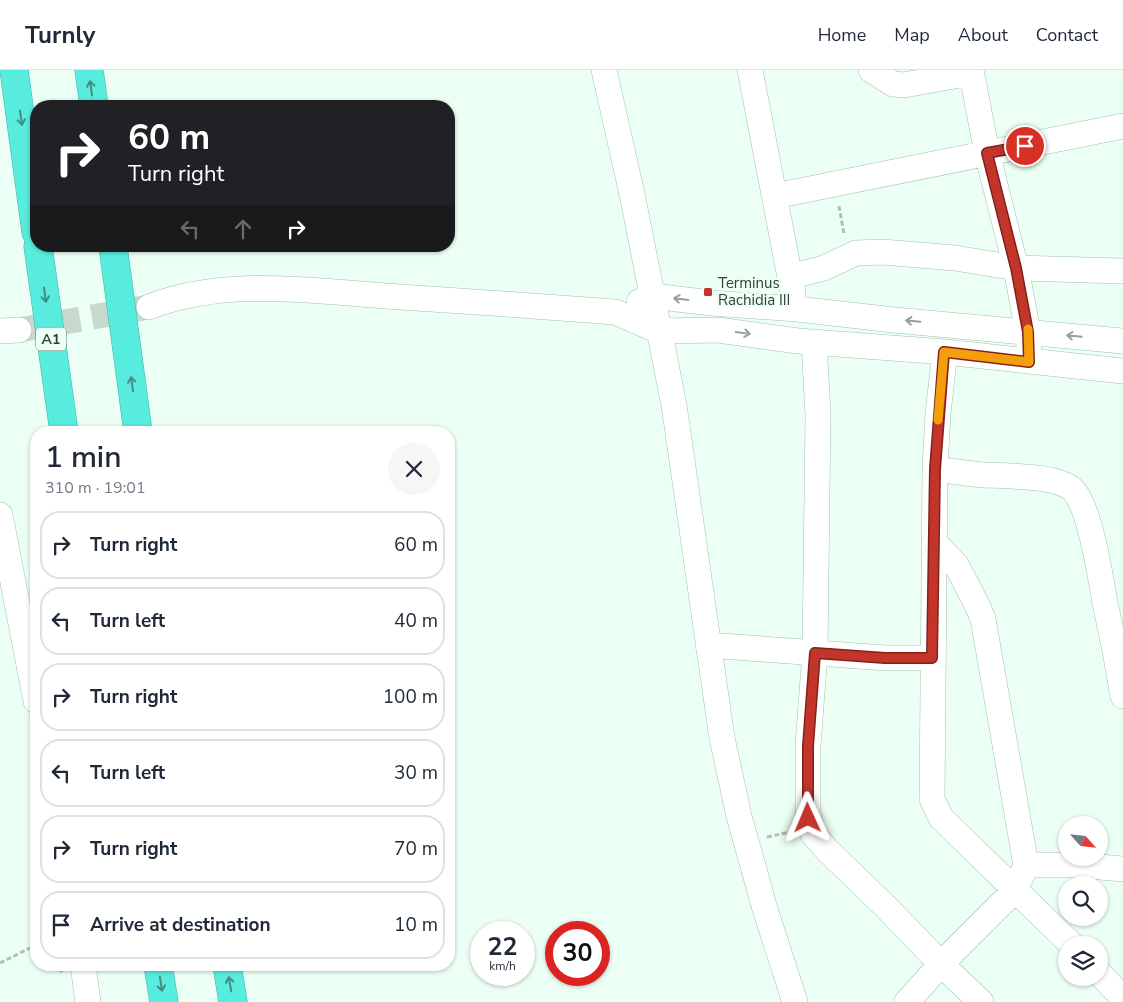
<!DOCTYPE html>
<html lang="en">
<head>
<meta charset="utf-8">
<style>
  body { margin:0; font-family:"Nunito Sans",sans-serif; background:#f6f6f7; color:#1f2937; height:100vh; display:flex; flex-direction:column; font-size:19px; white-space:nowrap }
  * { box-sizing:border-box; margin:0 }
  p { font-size:16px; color:#747a83 }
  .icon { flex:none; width:28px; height:28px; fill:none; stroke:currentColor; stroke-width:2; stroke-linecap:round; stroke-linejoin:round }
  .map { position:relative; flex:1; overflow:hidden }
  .side { position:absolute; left:30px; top:356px; width:425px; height:545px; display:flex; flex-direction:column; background:#fff; border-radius:20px; box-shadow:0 1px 4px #0004 }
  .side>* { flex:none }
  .hud { position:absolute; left:30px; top:30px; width:425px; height:152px; border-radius:20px; box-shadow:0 1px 4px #0004; background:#202124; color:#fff; overflow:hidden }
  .needle { width:32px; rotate:117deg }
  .controls { position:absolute; left:1058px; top:746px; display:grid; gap:10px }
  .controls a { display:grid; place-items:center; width:50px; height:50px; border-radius:50%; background:#fff; box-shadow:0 1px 4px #0004; font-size:25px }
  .speed { position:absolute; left:470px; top:851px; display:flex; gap:10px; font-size:25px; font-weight:700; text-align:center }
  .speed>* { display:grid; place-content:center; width:65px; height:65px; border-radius:50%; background:#fff; box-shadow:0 1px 4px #0004; line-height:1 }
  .speed small { font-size:12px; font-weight:400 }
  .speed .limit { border:8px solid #d22; background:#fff; color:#111 }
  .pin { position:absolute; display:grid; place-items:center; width:42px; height:42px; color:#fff; margin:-21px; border:2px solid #fff; border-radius:50%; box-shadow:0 1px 5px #0007 }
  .me { position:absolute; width:55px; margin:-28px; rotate:359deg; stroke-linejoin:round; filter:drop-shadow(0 0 4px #0008) }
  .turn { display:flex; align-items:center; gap:18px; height:105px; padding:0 15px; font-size:22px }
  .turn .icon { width:65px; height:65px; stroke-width:2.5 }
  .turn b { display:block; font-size:35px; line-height:42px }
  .lanes { display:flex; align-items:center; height:48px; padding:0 15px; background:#0003; justify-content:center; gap:25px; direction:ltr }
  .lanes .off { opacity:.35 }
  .round { display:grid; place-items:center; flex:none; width:52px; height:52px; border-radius:26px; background:#f6f6f7 }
  .summary { display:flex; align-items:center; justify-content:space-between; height:85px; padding:0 15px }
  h1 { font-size:30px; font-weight:600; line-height:38px }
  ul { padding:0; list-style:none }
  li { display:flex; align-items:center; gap:15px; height:68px; margin:0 10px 8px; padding:0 5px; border:2px solid #e0e1e3; border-radius:20px }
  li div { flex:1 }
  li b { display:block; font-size:19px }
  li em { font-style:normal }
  header { display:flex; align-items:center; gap:30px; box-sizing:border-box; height:70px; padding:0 25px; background:#fff; border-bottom:1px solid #e0e1e3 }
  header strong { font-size:24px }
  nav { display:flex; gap:28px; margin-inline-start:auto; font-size:18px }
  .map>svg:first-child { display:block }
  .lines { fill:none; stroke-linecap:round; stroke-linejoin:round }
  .minor-tunnel { stroke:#c7d9ce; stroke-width:25; stroke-dasharray:25 12; stroke-linecap:butt }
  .minor-casing { stroke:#a2c1af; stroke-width:26 }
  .highway-casing { stroke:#4aafa4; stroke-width:29 }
  .path { stroke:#afc0b6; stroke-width:3; stroke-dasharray:5 2.5; stroke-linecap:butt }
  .minor { stroke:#fff; stroke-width:25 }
  .highway { stroke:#57ecde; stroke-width:28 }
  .oneway { stroke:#438d83 }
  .oneway2 { stroke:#999f9c }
  .route-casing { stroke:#7f221c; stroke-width:12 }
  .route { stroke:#c3352b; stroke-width:9 }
  .slow { stroke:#f59e0b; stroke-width:9 }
  .poi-dot { fill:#c3352b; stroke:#ecfff4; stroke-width:2 }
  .labels { text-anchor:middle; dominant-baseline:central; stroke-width:5; stroke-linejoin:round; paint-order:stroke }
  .shield { fill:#ecfff4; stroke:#6a7970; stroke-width:1 }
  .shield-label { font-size:14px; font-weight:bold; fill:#333f38 }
  .poi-label { font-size:15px; fill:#333f38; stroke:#ecfff4; text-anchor:start }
</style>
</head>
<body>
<header>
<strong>Turnly</strong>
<nav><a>Home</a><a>Map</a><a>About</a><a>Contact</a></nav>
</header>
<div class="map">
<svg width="1123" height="932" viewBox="0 0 1123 932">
  <rect width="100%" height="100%" fill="#ecfff4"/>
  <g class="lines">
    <path class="minor-tunnel" d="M19,260L149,237"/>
    <defs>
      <path id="minor" d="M604,0L632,124L674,335L722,668L739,746L765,839L795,932
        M750,0L793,223
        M871,0L893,14L904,15L971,3
        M971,0L987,83L1016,198L1028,262L1029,277
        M775,126L1123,56
        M789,207L824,198L856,183L882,182L955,188L1016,198L1123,201
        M639,232L653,226L711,233L797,239L894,250L1123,271
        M149,237C222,208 308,220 385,226C462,231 538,236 615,242L659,261L718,260L798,271L945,282L1123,301
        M0,261L19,260
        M814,272L818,345L815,583L808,675V741L810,756L813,764L827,780L887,838L941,894L981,932
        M945,282L938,343L935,399L932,729L941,748L1072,875
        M935,399C952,401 968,404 984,405C1005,406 1058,405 1073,420C1090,437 1101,509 1105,533C1112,564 1118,595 1123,626
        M0,445L36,631
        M708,575L885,588H932
        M1026,795H1077L1123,799
        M83,895L88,932
        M1099,903L1123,928
        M907,932L941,894L1016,819L1026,795L983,549L978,537L957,496L935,473"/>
      <path id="highway" d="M14,0L36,162
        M89,0L94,36
        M38,176L64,362
        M113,176L138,362
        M158,895L164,932
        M227,895L233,932"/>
    </defs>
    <use href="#minor" class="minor-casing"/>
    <use href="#highway" class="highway-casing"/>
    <path class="path" d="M839,136L844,164
      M767,767L790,762
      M0,893L36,875
      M55,895L62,902"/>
    <use href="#minor" class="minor"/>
    <use href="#highway" class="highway"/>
  </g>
  <defs><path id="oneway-shaft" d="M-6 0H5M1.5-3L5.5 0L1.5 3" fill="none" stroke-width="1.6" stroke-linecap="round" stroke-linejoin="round" transform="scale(1.25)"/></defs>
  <g class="oneway">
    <use href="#oneway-shaft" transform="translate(91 18) rotate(-98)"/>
    <use href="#oneway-shaft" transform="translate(21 48) rotate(82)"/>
    <use href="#oneway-shaft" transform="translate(45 225) rotate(82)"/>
    <use href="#oneway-shaft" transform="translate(132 314) rotate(-98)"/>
    <use href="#oneway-shaft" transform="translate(161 914) rotate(81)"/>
    <use href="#oneway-shaft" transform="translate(230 914) rotate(-100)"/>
  </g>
  <g class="oneway2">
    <use href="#oneway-shaft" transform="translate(681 229) rotate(-173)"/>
    <use href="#oneway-shaft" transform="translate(913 251) rotate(-175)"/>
    <use href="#oneway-shaft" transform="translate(743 263) rotate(8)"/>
    <use href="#oneway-shaft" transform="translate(1074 266) rotate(-174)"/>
  </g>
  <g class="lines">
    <defs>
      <path id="route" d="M808,748V676L815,583L885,588H932L935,399L944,282L1029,292L1028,262L1016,198L987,83L1025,76"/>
    </defs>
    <use href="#route" class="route-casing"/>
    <use href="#route" class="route"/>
    <path class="slow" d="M938,350L944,282L1029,292L1028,259"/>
  </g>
  <rect class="poi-dot" x="703" y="217" width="10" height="10" rx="2.5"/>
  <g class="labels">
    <rect class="shield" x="36" y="257.5" width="30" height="23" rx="4"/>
    <g class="shield-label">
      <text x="51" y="269">A1</text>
    </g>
    <g class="poi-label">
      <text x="718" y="213">Terminus<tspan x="718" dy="17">Rachidia III</tspan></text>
    </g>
  </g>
</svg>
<div class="controls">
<a><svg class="needle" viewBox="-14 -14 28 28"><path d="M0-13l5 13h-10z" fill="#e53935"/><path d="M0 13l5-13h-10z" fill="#747a83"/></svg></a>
<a><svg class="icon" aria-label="search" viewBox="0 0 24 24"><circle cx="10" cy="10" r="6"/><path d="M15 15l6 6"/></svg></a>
<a><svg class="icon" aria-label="layers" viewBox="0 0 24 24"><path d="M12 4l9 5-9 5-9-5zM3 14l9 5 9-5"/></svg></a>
</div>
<div class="speed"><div>22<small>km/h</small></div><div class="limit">30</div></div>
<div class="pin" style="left:1025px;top:76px;background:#d93025"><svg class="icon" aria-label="arrive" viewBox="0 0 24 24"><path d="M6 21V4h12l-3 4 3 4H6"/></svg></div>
<svg class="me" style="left:808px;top:748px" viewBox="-20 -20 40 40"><path d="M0-17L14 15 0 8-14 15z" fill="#c3352b" stroke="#fff" stroke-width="4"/></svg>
<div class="hud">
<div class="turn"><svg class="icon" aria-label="right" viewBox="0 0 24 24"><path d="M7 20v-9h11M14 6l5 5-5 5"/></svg><div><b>60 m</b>Turn right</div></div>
<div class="lanes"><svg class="icon off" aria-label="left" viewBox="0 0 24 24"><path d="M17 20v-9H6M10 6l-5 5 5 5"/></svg><svg class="icon off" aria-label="ahead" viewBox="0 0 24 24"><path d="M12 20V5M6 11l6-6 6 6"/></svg><svg class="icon" aria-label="right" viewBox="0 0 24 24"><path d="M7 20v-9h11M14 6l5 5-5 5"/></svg></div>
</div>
<section class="side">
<div class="summary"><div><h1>1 min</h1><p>310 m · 19:01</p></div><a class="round"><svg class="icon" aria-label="close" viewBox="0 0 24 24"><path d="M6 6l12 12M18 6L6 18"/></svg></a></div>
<ul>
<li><svg class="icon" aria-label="right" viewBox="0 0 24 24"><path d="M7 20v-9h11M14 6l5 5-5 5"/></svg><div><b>Turn right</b></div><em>60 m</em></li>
<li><svg class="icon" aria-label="left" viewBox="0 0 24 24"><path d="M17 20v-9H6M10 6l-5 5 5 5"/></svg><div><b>Turn left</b></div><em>40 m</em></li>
<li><svg class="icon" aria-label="right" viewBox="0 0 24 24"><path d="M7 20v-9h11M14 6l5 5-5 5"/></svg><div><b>Turn right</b></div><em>100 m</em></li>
<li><svg class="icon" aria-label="left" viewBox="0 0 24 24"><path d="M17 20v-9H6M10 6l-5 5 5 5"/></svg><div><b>Turn left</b></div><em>30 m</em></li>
<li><svg class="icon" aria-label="right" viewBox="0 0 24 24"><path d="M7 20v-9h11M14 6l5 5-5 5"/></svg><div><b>Turn right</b></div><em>70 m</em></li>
<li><svg class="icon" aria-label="arrive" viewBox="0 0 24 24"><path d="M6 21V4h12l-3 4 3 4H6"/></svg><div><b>Arrive at destination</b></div><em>10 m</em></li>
</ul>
</section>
</div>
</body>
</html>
